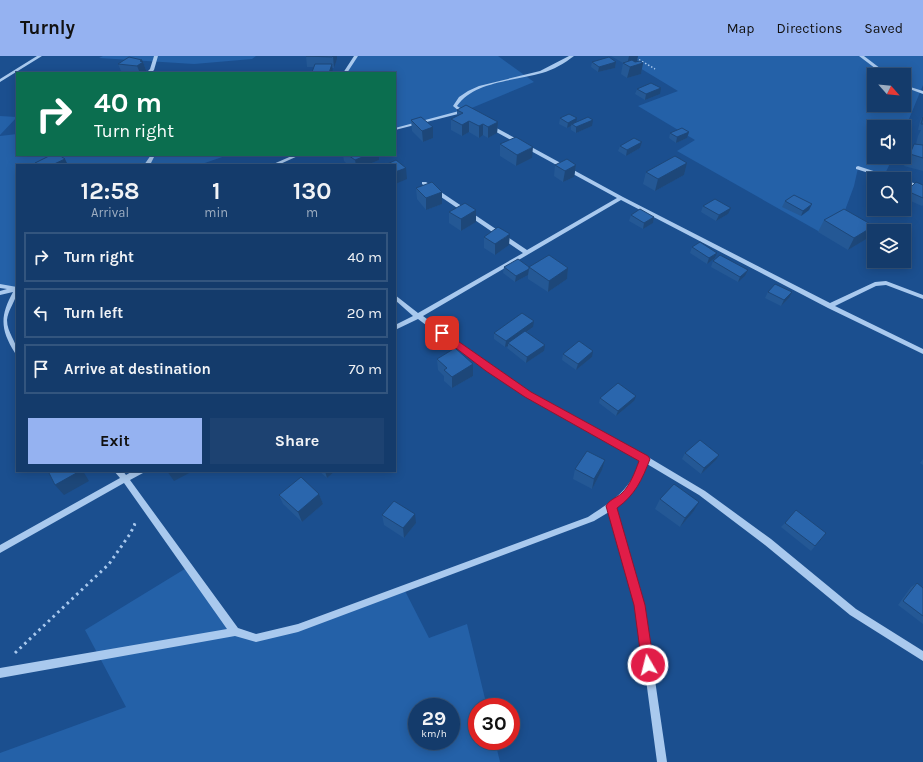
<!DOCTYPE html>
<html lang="en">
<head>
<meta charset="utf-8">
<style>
  body { margin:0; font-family:Karla,sans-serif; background:#1d4271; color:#f1f3f6; height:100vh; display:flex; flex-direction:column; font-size:15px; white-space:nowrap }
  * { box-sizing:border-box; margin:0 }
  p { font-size:13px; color:#9dadc1 }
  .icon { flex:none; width:22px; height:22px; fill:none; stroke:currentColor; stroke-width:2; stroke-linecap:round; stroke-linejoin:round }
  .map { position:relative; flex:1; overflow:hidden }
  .side { position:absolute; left:16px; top:108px; width:380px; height:308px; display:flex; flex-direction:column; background:#143b6b; border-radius:0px; box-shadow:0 2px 10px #0003,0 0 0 1px #33557e }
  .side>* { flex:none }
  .top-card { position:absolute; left:16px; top:16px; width:380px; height:84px; border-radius:0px; box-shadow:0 2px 10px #0003,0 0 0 1px #33557e; background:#0b6e4f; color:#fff; overflow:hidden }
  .needle { width:26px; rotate:117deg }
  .buttons { position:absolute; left:867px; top:12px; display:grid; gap:8px }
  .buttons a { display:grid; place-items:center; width:44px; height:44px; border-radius:0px; background:#143b6b; box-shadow:0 2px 10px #0003,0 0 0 1px #33557e; font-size:20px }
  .speed { position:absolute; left:408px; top:642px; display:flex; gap:8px; font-size:20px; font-weight:700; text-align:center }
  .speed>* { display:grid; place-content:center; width:52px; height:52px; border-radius:50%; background:#143b6b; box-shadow:0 2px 10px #0003,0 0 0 1px #33557e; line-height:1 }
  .speed small { font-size:10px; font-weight:400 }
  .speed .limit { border:6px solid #d22; background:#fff; color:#111 }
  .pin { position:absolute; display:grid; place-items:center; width:34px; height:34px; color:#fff; margin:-17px; border-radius:8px; box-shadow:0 2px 6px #0006 }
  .me { position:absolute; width:44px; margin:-22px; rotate:352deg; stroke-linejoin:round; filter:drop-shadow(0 0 3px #0008) }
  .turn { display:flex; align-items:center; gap:14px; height:84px; padding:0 12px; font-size:18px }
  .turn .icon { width:52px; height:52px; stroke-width:2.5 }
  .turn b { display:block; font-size:28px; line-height:34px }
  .eta { display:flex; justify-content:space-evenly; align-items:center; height:68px; text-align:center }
  .eta b { font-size:24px; font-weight:700; line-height:28px }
  .action { display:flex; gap:8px; margin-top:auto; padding:8px 12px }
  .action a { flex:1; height:46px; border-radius:0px; background:#95b2f1; color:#111; font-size:16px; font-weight:700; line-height:46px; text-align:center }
  .action a+a { background:#1d4271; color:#f1f3f6 }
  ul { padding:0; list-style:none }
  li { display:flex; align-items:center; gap:12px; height:50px; margin:0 8px 6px; padding:0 4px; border:2px solid #33557e; border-radius:0px }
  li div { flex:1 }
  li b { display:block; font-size:15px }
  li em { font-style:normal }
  header { display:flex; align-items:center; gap:24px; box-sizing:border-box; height:56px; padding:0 20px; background:#95b2f1; color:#111 }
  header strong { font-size:19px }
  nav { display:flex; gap:22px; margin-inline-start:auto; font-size:14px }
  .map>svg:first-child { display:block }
  .green { fill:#2461a8; fill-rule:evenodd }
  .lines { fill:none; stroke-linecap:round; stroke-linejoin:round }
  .path-far2 { stroke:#a9c9ee; stroke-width:1.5; stroke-dasharray:1.5 2; stroke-linecap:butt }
  .path-far1 { stroke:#a9c9ee; stroke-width:2.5; stroke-dasharray:2 3; stroke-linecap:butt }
  .path { stroke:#a9c9ee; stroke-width:3; stroke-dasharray:2.5 4; stroke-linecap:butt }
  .minor { fill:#a9c9ee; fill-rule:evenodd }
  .wall { fill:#245895 }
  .shaded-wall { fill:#1d4779 }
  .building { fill:#2a66ad; stroke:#1d4779 }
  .route { fill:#e11d48; stroke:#92132f }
</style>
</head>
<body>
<header>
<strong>Turnly</strong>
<nav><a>Map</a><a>Directions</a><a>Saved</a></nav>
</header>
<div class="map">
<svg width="923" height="706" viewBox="0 0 923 706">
  <rect width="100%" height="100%" fill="#1b4f8f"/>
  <path class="green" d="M103,0H256L252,3L194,8L99,2Z
    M356,0H498L534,26L462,56L395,73V17H345Z
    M620,0H923V29L904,75V71H874V101H893L884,120L858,112L854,130L834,184L677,95L695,84L638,50L678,35ZM874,19H904V49H874Z
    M0,60L17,61L0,79Z
    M17,78V99H228L199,109H17V232H0V80Z
    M188,511L235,576L256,582L404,533L429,582L467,568L487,651H477V685H495L500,706H0V697L126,651L85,574ZM417,651H451V685H417Z"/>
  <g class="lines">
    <path class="path-far2" d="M633,0L655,13"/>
    <path class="path-far1" d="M134,469L136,465"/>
    <path class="path" d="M15,597L109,508L130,478L135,468"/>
    <path class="minor" d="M37,0H42L0,26V23Z
      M154,0H158L154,14L151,17H146L150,13Z
      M354,0H358L347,17H343Z
      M569,0H574C565,7 553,14 542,17C515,25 474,25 457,50L468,57V59H464L462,57L395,74V72L459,55L453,50L459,41L468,35L479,30L540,15Z
      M859,0H864L889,19H884Z
      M904,29L923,35V38L904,31Z
      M487,69H491L623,141L830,247L875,226L886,225L923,239V243L886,229L876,230L835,250L923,293V298L828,252L621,144L423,260L491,311L530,336L648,401L705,435L771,483L856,553L923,595V605L850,559L765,489L699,439L647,408C640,426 631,440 615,451L644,549L667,706H657L636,549L609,456L594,465L298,576L256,586L235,580L0,622V612L227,573L124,427L0,497V489L120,422L114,415H123L126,419L133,415H144L143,417L130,424L238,572L256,578L298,568L588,461C614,444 629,435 641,405L526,340L487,315L418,263L395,274V269L413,260L395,244V239L418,257L523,197L422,128V126H426L527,194L617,142L487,71Z
      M151,99H155L150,109H144Z
      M294,99H300L278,109H271Z
      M858,110L895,122L896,123H888L856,113V111Z
      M904,124L923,130V134L904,128Z
      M0,228L17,231C17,234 18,238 16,240C13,249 8,255 7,264C7,277 17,285 17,297H15C0,273 0,260 13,236L0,239V235L7,233L0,232Z"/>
  </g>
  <path class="wall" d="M306,0H337V3L334,12H332L333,17H312L314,11H307Z
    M611,0H638L637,6L643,7L641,18L627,22L621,18L623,7Z
    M142,4L143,6L147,17H122L118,8Z
    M592,6H616L615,12L598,16L591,11Z
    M637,33L660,38L645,44L635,38Z
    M457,54L498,66L497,77L488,82L483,79L479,82L469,76L462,80L451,74V63L457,60Z
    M923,60V115L904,110L908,99L914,88H916L918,80L921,74H918L920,65Z
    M560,62L577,66L592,70L576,77L571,74V70L567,72L559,68Z
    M411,64L433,82L423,86L412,75Z
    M689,76L687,82L676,87L669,82L670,77Z
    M642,86L640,92L626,100L618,95L620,90Z
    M500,88L532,102L516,110L500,100Z
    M343,99H379V104L367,109H348L344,105Z
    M687,107L684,119L655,135L643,128L646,116Z
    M555,109H576L574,121L563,126L554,120Z
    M923,129V149L922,150L904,142V140L907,135Z
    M416,132L442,136V148L426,154L417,143Z
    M785,145L812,148L809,154L801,160L782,151Z
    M703,150L728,158L716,165L701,156Z
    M476,154V166L461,175L449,167V156Z
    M631,159L654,161L653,167L643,173L629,165Z
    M824,164L868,182L848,194L818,176Z
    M484,181L509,189L495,199L484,192Z
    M692,191L717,197L715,202L707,208L690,197Z
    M713,205L748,214L745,220L738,226L711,211Z
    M504,211H529L568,212L567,223L548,236L528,223V219L515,226L503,217Z
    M768,236L789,242L781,250L765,242Z
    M533,271L527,276L544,295L526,307L507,292L508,290L505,291L494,283V277Z
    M563,298L592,301L576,314L562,304Z
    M437,303L473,320L452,332L444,325V320L438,314Z
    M600,342L634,345L616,360L599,347Z
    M685,397L719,399L716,404L701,418L682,403Z
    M923,403V409L920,407Z
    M605,404L602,414L592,433L573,423L575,413Z
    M319,415H335L327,422Z
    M319,438L323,448L302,466L283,448L279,439Z
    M660,443L693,456L680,471L655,453Z
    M382,459L416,467L404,482L384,469Z
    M785,467L826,477L811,495L781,471Z
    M917,527L923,532V568L898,549L911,531Z"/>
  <path class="shaded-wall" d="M333,0H337V3L334,12Z
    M629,0H638L637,6L627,9Z
    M142,4L143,6L147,17H140L137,10L140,5Z
    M616,6L615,12L598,16L599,11Z
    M643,7L641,18L627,22L630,11Z
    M332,8L333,17H329Z
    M661,32L660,38L645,44L646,38Z
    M577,62L576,68H572L571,70L567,72L568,67Z
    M593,64L592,70L576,77V71Z
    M469,65V76L462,80V69Z
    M498,66L497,77L488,82V71Z
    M483,68V79L479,82V70Z
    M433,71V82L423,86L422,75Z
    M689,76L687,82L676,87L677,81Z
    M642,86L640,92L626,100L627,94Z
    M533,91L532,102L516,110L517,99Z
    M364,99H379V104L367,109H356L355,104Z
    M65,103L68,109H52Z
    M687,107L684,119L655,135L658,123Z
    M576,109L574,121L563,126L565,115Z
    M406,112L407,123L395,128V116Z
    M442,136V148L426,154V142Z
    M812,148L809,154L801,160L803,155Z
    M731,152L728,158L716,165L719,159Z
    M476,154V166L461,175V163Z
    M654,161L653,167L643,173L644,167Z
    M874,170L868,182L848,194L854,182Z
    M510,178L509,189L495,199V188Z
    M717,197L715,202L707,208L709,202Z
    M568,212L567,223L548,236L549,225Z
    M529,213L528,219L515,226L516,220Z
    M748,214L745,220L738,226L740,221Z
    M792,236L789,242L781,250L784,244Z
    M534,265L533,271L510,288L508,287V290L505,291L506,285Z
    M545,289L544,295L526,307L527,301Z
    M593,295L592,301L576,314L578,308Z
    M473,308V320L452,332V321Z
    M636,340L634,345L616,360L618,355Z
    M719,399L716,404L701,418L704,412Z
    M605,404L602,414L592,433L594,423Z
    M80,415H83L89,425L64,439L55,429Z
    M167,415H193L174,425Z
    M325,415H335L327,422Z
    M319,438L323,448L302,466L298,456Z
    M699,446L693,456L680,471L685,462Z
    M415,458L416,467L404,482L403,472Z"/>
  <path class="building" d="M306,0H333L332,1Z
    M129,1L142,4L140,5L143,6L137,10L118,8Z
    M609,1L616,6L599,11L592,6Z
    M632,4L635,6L640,5L643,7L630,11L623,7Z
    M315,8H332L329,17L312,16Z
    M651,27L661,32L646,38L637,33Z
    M466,49L498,66L488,71L483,68L479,70L469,65L462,69L451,63L463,57L457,54Z
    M569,58L577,62L568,67L560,62Z
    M421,61L433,71L422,75L411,64Z
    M588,61L593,64L576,71L572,68Z
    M923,61V68H921Z
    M682,72L689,76L677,81L670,77Z
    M516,81L533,91L517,99L500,88Z
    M634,82L642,86L627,94L620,90Z
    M914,88L923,89V102L910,98Z
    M51,99H59L65,103L52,109H39L35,107Z
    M348,99H364L365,100L355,104Z
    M675,100L687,107L658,123L646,116Z
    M567,103L576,109L565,115L555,109Z
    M396,104L406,112L395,116V109H385Z
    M432,126L442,136L426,142L416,132Z
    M916,126L923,129V142L907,135Z
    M794,139L812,148L803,155L785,145Z
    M715,143L731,152L719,159L703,150Z
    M465,147L476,154L461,163L449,156Z
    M640,153L654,161L644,167L631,159Z
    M844,153L874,170L854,182L824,164Z
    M498,171L510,178L495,188L484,181Z
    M700,186L717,197L709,202L692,191Z
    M549,199L568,212L549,225L529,211Z
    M720,199L748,214L740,221L713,205Z
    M518,203L529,211V213L516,220L504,211Z
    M775,228L792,236L784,244L768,236Z
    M522,257L534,265L506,285L494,277Z
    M525,275L545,289L527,301L508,287Z
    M579,285L593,295L578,308L563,298Z
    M455,292L473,308L452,321L444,314L447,312L437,303Z
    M618,327L636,340L618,355L600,342Z
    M700,384L719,399L704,412L685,397Z
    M587,395L605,404L594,423L575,413Z
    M48,415H80L55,429Z
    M301,421L319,438L298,456L279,439Z
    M674,428L699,446L685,462L660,443Z
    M394,445L415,458L403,472L382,459Z
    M796,454L826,477L815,490L785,467Z
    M917,527L923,532V560L903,545Z"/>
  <path class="route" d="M442,274L531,336L648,400L650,403C642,424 635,439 617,452L645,549L654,609L652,613L648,615L644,613L642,609L634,549L606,450C609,444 616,442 621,438C630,430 635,416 639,405L525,341L486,315L439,279L438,277Z"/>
</svg>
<div class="buttons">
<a><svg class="needle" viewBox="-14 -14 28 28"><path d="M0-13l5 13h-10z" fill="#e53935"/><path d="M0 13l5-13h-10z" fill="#9dadc1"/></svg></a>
<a><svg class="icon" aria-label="sound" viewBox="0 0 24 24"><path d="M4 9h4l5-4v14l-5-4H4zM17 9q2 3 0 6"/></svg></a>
<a><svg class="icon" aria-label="search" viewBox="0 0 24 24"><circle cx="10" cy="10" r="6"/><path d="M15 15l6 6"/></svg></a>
<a><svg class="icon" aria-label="layers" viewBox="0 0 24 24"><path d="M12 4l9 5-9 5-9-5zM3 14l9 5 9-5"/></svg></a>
</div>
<div class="speed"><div>29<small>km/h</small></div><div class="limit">30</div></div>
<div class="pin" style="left:442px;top:277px;background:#d93025"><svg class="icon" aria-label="arrive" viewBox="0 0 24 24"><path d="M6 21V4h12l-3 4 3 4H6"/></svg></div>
<svg class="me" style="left:648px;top:609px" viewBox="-20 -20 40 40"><circle r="17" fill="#e11d48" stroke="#fff" stroke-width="3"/><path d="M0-11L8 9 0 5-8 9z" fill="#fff"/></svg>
<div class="top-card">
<div class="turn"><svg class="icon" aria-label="right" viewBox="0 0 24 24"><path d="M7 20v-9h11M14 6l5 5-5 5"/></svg><div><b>40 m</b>Turn right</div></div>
</div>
<section class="side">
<div class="eta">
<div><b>12:58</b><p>Arrival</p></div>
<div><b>1</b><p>min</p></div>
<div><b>130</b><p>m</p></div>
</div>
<ul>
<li><svg class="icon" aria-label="right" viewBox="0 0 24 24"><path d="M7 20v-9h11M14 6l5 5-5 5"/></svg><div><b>Turn right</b></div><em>40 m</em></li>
<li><svg class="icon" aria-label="left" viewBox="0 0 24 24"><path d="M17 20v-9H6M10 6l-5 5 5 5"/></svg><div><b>Turn left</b></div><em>20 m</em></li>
<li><svg class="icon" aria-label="arrive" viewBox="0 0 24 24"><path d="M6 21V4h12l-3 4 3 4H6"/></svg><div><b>Arrive at destination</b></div><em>70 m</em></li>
</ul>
<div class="action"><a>Exit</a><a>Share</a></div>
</section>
</div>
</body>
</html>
